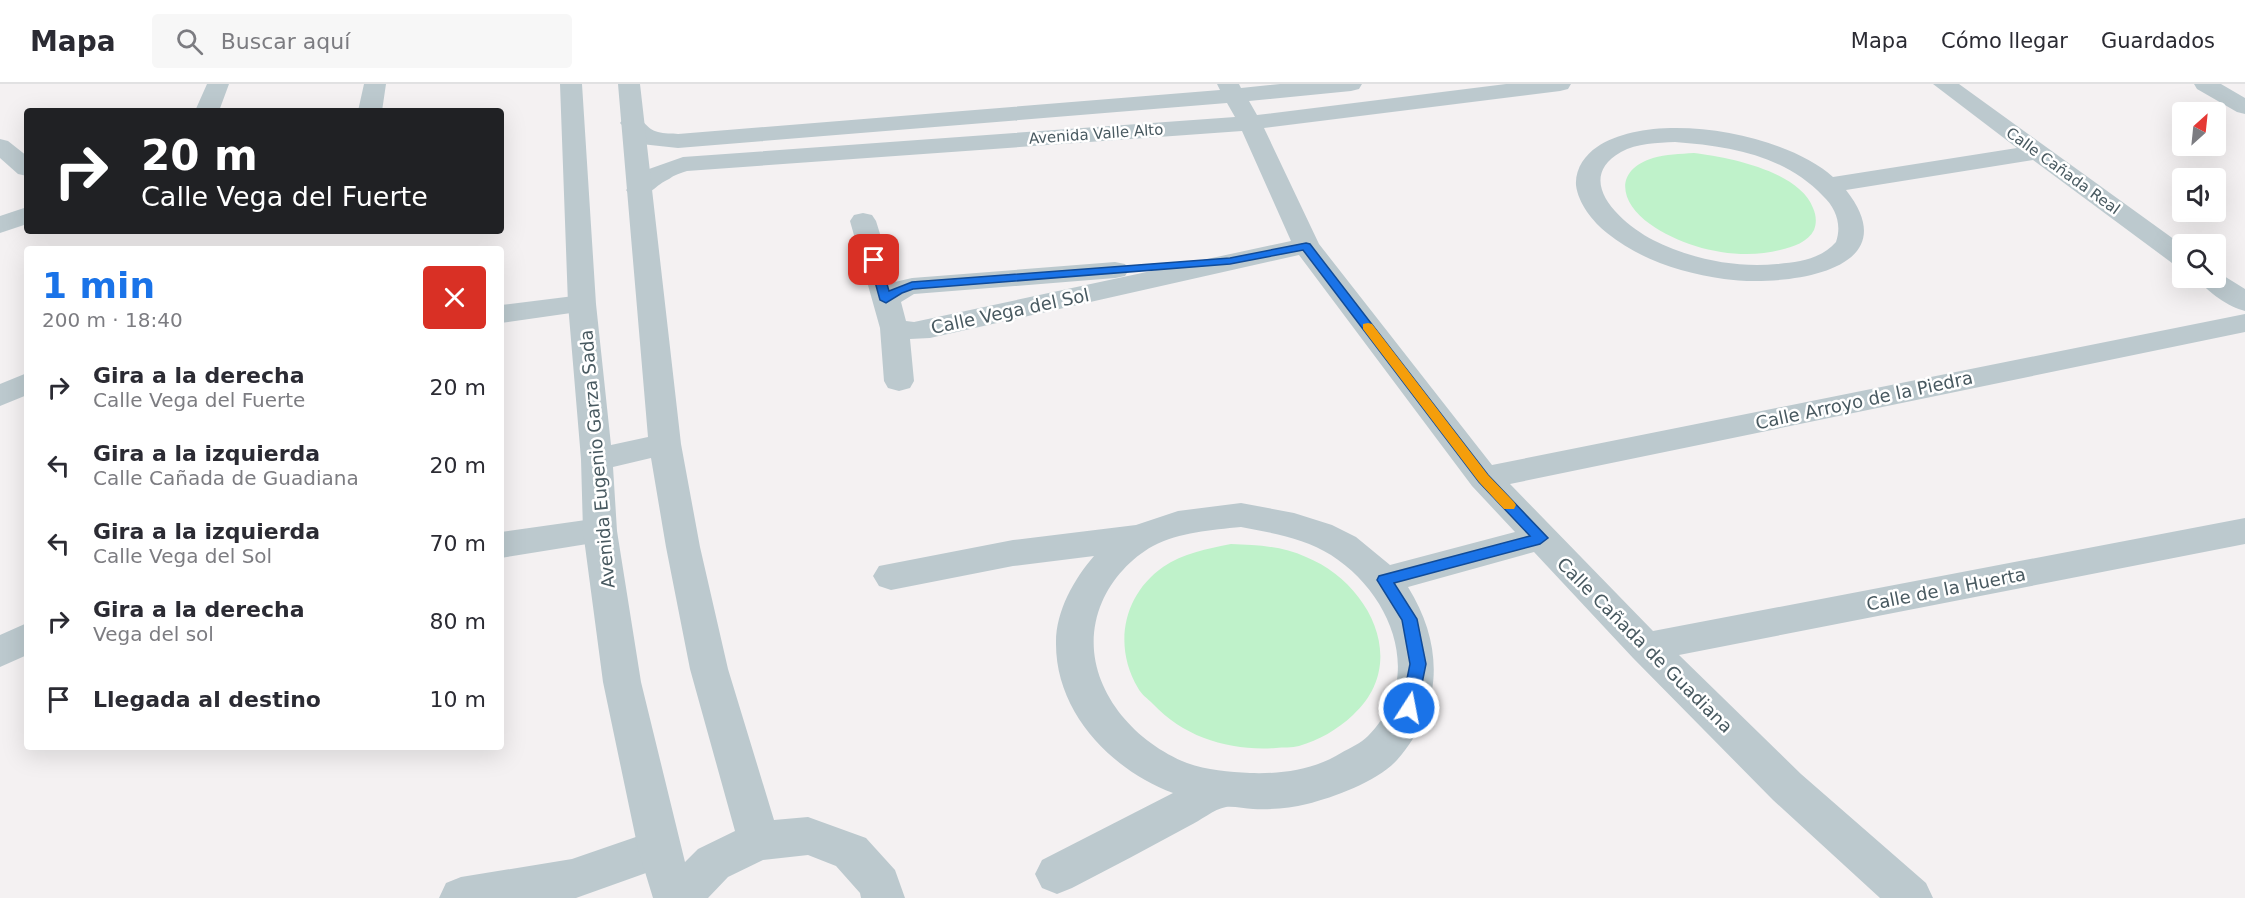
<!DOCTYPE html>
<html lang="es">
<head>
<meta charset="utf-8">
<style>
  body { margin:0; font-family:"DejaVu Sans",sans-serif; background:#f7f7f7; color:#2b2b33; height:100vh; display:flex; flex-direction:column; font-size:22px; white-space:nowrap }
  * { box-sizing:border-box; margin:0 }
  p { font-size:20px; color:#7c7c81 }
  .icon { flex:none; width:33px; height:33px; fill:none; stroke:currentColor; stroke-width:2; stroke-linecap:round; stroke-linejoin:round }
  .map { position:relative; flex:1; overflow:hidden }
  .panel { position:absolute; left:24px; top:162px; width:480px; height:504px; display:flex; flex-direction:column; background:#fff; border-radius:6px; box-shadow:0 6px 24px #0002 }
  .panel>* { flex:none }
  .top-card { position:absolute; left:24px; top:24px; width:480px; height:126px; border-radius:6px; box-shadow:0 6px 24px #0002; background:#202124; color:#fff; overflow:hidden }
  .needle { width:39px; rotate:27deg }
  .fabs { position:absolute; left:2172px; top:18px; display:grid; gap:12px }
  .fabs a { display:grid; place-items:center; width:54px; height:54px; border-radius:6px; background:#fff; box-shadow:0 6px 24px #0002; font-size:30px }
  .pin { position:absolute; display:grid; place-items:center; width:51px; height:51px; color:#fff; margin:-26px; border-radius:12px; box-shadow:0 3px 9px #0006 }
  .me { position:absolute; width:66px; margin:-33px; rotate:11deg; stroke-linejoin:round; filter:drop-shadow(0 0 4px #0008) }
  .turn { display:flex; align-items:center; gap:21px; height:126px; padding:0 18px; font-size:27px }
  .turn .icon { width:78px; height:78px; stroke-width:2.5 }
  .turn b { display:block; font-size:42px; line-height:51px }
  .round { display:grid; place-items:center; flex:none; width:63px; height:63px; border-radius:6px; background:#f7f7f7 }
  .summary { display:flex; align-items:center; justify-content:space-between; height:102px; padding:0 18px }
  h1 { font-size:36px; font-weight:600; line-height:45px; color:#1a73e8 }
  ul { padding:0; list-style:none }
  li { display:flex; align-items:center; gap:18px; height:78px; padding:0 18px }
  li div { flex:1 }
  li b { display:block; font-size:22px }
  li em { font-style:normal }
  header { display:flex; align-items:center; gap:36px; box-sizing:border-box; height:84px; padding:0 30px; background:#fff; border-bottom:2px solid #e1e1e2 }
  header strong { font-size:28px }
  nav { display:flex; gap:33px; margin-inline-start:auto; font-size:21px }
  .search { width:420px; height:54px; background:#f7f7f7; display:flex; align-items:center; gap:15px; box-sizing:border-box; padding:0 21px; border-radius:6px; color:#7c7c81; font-size:22px }
  .map>svg:first-child { display:block }
  .green { fill:#bff2ca }
  .lines { fill:none; stroke-linecap:round; stroke-linejoin:round }
  .minor { fill:#bcc9ce; fill-rule:evenodd }
  .tertiary { fill:#bcc9ce; fill-rule:evenodd }
  .route { fill:#1a73e8; stroke:#114b97; stroke-width:1.5 }
  .slow { fill:#f59e0b }
  .labels { text-anchor:middle; dominant-baseline:central; stroke-width:5; stroke-linejoin:round; paint-order:stroke }
  .far-street-label { font-size:15px; fill:#485960; stroke:#fff }
  .street-label { font-size:18px; fill:#485960; stroke:#fff }
</style>
</head>
<body>
<header>
<strong>Mapa</strong>
<div class="search"><svg class="icon" aria-label="search" viewBox="0 0 24 24"><circle cx="10" cy="10" r="6"/><path d="M15 15l6 6"/></svg>Buscar aquí</div>
<nav><a>Mapa</a><a>Cómo llegar</a><a>Guardados</a></nav>
</header>
<div class="map">
<svg width="2245" height="814" viewBox="0 0 2245 814">
  <rect width="100%" height="100%" fill="#f4f1f2"/>
  <path class="green" d="M1694,69C1728,73 1799,87 1813,124C1816,131 1817,138 1814,146C1808,158 1793,163 1780,166C1739,177 1685,165 1650,140C1621,120 1612,87 1653,74C1666,70 1680,70 1694,69Z
    M1231,460C1257,461 1282,462 1306,473C1368,498 1411,578 1353,631C1337,646 1319,656 1299,662C1292,664 1283,663 1276,664C1230,667 1185,654 1153,620C1148,615 1141,610 1138,604C1113,562 1123,511 1163,483C1183,469 1207,465 1231,460Z"/>
  <g class="lines">
    <path class="minor" d="M207,0H229L219,27H195Z
      M364,0H386L382,27H358Z
      M1217,0H1239L1241,4L1280,0H1362L1359,5L1351,7L1249,17L1257,31L1506,0H1571L1568,5L1560,7L1264,44L1319,160L1492,381L2245,230V248L1510,400L1653,547L2245,434V460L1679,571L1801,690L1926,799L1933,814H1880L1773,716L1633,574L1534,468L1408,503C1444,561 1444,623 1397,676C1378,697 1335,713 1307,720C1290,724 1271,726 1253,725C1245,725 1234,722 1226,723C1214,725 1200,737 1189,742C1150,763 1111,784 1072,804L1057,810L1042,804L1035,790L1042,776L1173,709C1111,686 1055,628 1056,558C1056,527 1074,495 1094,472L1013,482L891,506L879,502L873,492L879,482L1013,456L1136,441L1178,427L1241,419L1294,429L1332,441L1356,453L1390,481L1515,448L1472,402L1299,171L930,254L910,255L914,297L910,304L899,307L888,304L884,297L880,244L850,137L854,131L863,129L872,131L876,137L895,198L912,194L1115,178L1125,180L1129,186L1125,192L1115,194L914,210L901,218L906,237L914,238L1291,157L1242,47L687,87C681,89 674,91 669,95C653,102 649,116 630,111L626,106L649,85L683,73L1235,33L1227,19L678,64L641,60L620,39L624,34C645,29 643,45 658,48C664,50 672,49 678,50L1220,6ZM1241,443C1272,449 1304,454 1331,471C1392,510 1426,594 1368,652C1361,659 1350,664 1341,669C1313,686 1282,690 1250,689C1229,688 1207,686 1187,679C1124,654 1073,586 1102,518C1112,495 1131,474 1153,462C1180,448 1211,446 1241,443Z
      M1933,0H1959L2182,161V181L2172,179L2033,76L1846,106C1912,190 1779,203 1724,195C1683,189 1640,176 1607,149C1593,138 1578,119 1576,101C1575,85 1585,71 1597,63C1653,25 1785,49 1833,93L2017,64ZM1675,58C1729,62 1784,71 1823,112C1836,124 1842,141 1836,158C1821,175 1799,178 1777,180C1735,184 1691,175 1653,156C1622,140 1572,96 1621,68C1637,59 1657,59 1675,58Z
      M2194,0H2221L2245,14V30L2237,28L2197,5Z
      M0,55L8,57L27,72V92L18,90L0,74Z
      M27,123V140L0,149V132Z
      M2216,187L2245,205V227C2229,223 2207,208 2197,194H2216Z
      M582,211L592,214L596,220L592,226L501,239V221Z
      M27,289V311L0,322V300Z
      M600,434L612,438L617,447L612,456L501,474V448Z
      M27,539V571L0,583V551Z
      M659,745L674,751L680,765L674,779L576,814H439L446,799L461,793L572,775Z"/>
    <path class="tertiary" d="M560,0H582L596,220L611,361L648,353L618,0H640L681,360L700,463L728,585L774,736L808,733L866,754L895,786L905,814H861L860,809L836,782L808,771L763,776L728,793L708,814H653L638,765L603,598L583,447L581,375L568,220ZM651,374L666,463L690,585L735,747L698,765L685,778L641,598L617,447L613,383Z"/>
  </g>
  <path class="route" d="M1306,159L1310,160L1488,391L1548,454L1540,460L1394,499L1417,535L1426,580L1417,624L1415,629L1409,631L1404,629L1401,624L1410,580L1402,536L1377,496L1379,492L1530,452L1479,398L1303,166L1230,180L913,205L902,209L886,219L880,216L869,176L874,173L880,176L889,207L912,198L1230,174Z"/>
  <path class="slow" d="M1368,239L1372,240L1488,391L1514,418L1516,421L1514,425H1504L1479,398L1363,245V240Z"/>
  <g class="labels">
    <g class="far-street-label">
      <text transform="translate(1096 50) rotate(-4)">Avenida Valle Alto</text>
      <text transform="translate(2063 87) rotate(36)">Calle Cañada Real</text>
    </g>
    <g class="street-label">
      <text transform="translate(1010 227) rotate(-12)">Calle Vega del Sol</text>
      <text transform="translate(1864 316) rotate(-12)">Calle Arroyo de la Piedra</text>
      <text transform="translate(597 375) rotate(-95)">Avenida Eugenio Garza Sada</text>
      <text transform="translate(1946 505) rotate(-11)">Calle de la Huerta</text>
      <text transform="translate(1645 561) rotate(45)">Calle Cañada de Guadiana</text>
    </g>
  </g>
</svg>
<div class="fabs">
<a><svg class="needle" viewBox="-14 -14 28 28"><path d="M0-13l5 13h-10z" fill="#e53935"/><path d="M0 13l5-13h-10z" fill="#7c7c81"/></svg></a>
<a><svg class="icon" aria-label="sound" viewBox="0 0 24 24"><path d="M4 9h4l5-4v14l-5-4H4zM17 9q2 3 0 6"/></svg></a>
<a><svg class="icon" aria-label="search" viewBox="0 0 24 24"><circle cx="10" cy="10" r="6"/><path d="M15 15l6 6"/></svg></a>
</div>
<div class="pin" style="left:874px;top:176px;background:#d93025"><svg class="icon" aria-label="arrive" viewBox="0 0 24 24"><path d="M6 21V4h12l-3 4 3 4H6"/></svg></div>
<svg class="me" style="left:1409px;top:624px" viewBox="-20 -20 40 40"><circle r="17" fill="#1a73e8" stroke="#fff" stroke-width="3"/><path d="M0-11L8 9 0 5-8 9z" fill="#fff"/></svg>
<div class="top-card">
<div class="turn"><svg class="icon" aria-label="right" viewBox="0 0 24 24"><path d="M7 20v-9h11M14 6l5 5-5 5"/></svg><div><b>20 m</b>Calle Vega del Fuerte</div></div>
</div>
<section class="panel">
<div class="summary"><div><h1>1 min</h1><p>200 m · 18:40</p></div><a class="round" style="background:#d93025;color:#fff"><svg class="icon" aria-label="close" viewBox="0 0 24 24"><path d="M6 6l12 12M18 6L6 18"/></svg></a></div>
<ul>
<li><svg class="icon" aria-label="right" viewBox="0 0 24 24"><path d="M7 20v-9h11M14 6l5 5-5 5"/></svg><div><b>Gira a la derecha</b><p>Calle Vega del Fuerte</p></div><em>20 m</em></li>
<li><svg class="icon" aria-label="left" viewBox="0 0 24 24"><path d="M17 20v-9H6M10 6l-5 5 5 5"/></svg><div><b>Gira a la izquierda</b><p>Calle Cañada de Guadiana</p></div><em>20 m</em></li>
<li><svg class="icon" aria-label="left" viewBox="0 0 24 24"><path d="M17 20v-9H6M10 6l-5 5 5 5"/></svg><div><b>Gira a la izquierda</b><p>Calle Vega del Sol</p></div><em>70 m</em></li>
<li><svg class="icon" aria-label="right" viewBox="0 0 24 24"><path d="M7 20v-9h11M14 6l5 5-5 5"/></svg><div><b>Gira a la derecha</b><p>Vega del sol</p></div><em>80 m</em></li>
<li><svg class="icon" aria-label="arrive" viewBox="0 0 24 24"><path d="M6 21V4h12l-3 4 3 4H6"/></svg><div><b>Llegada al destino</b></div><em>10 m</em></li>
</ul>
</section>
</div>
</body>
</html>
